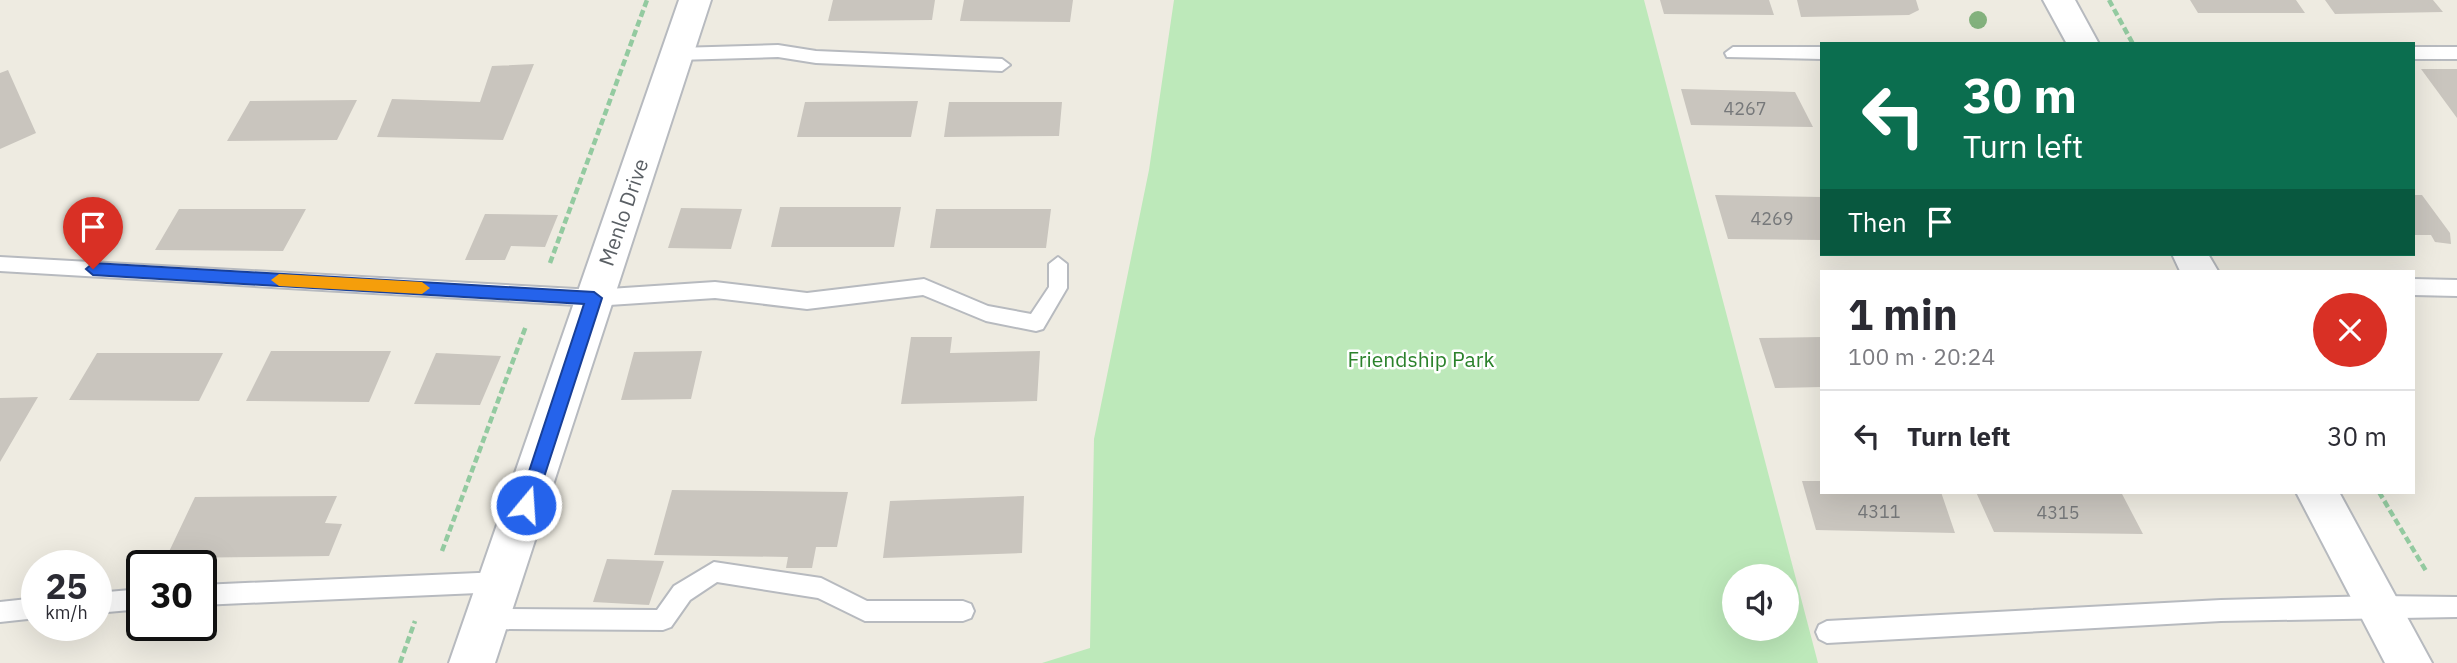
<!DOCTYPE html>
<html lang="en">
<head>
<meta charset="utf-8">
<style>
  body { margin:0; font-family:"IBM Plex Sans",sans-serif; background:#f7f7f7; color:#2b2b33; height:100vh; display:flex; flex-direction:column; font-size:26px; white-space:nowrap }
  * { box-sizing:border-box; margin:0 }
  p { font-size:23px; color:#7c7c81 }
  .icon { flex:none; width:38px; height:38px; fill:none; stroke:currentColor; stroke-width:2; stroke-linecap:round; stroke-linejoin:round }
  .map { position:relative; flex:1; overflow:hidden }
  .details { position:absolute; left:1820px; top:270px; width:595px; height:224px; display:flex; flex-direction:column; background:#fff; border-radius:0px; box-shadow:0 7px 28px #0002 }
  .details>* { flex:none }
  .hud { position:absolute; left:1820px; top:42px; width:595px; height:214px; border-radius:0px; box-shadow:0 7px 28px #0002; background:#0b6e4f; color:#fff; overflow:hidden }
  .tools { position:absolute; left:1722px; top:564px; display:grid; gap:14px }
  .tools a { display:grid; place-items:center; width:77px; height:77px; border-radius:50%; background:#fff; box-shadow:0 7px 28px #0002; font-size:35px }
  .speed { position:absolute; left:21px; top:550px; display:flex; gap:14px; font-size:35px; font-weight:700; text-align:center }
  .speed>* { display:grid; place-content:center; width:91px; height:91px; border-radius:50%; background:#fff; box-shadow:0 7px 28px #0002; line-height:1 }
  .speed small { font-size:18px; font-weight:400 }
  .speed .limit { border:4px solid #111; border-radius:10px; background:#fff; color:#111 }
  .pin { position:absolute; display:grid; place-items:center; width:60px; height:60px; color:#fff; margin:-72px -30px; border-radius:50% 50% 50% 0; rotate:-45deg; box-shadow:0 0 7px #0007 }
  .pin .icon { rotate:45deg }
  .me { position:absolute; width:77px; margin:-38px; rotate:18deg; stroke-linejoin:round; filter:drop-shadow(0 0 5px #0008) }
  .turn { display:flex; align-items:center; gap:24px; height:147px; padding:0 28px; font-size:32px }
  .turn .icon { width:91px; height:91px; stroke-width:2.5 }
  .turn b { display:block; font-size:49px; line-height:60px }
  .then { display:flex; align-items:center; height:66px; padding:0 28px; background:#0003; gap:14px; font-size:26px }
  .round { display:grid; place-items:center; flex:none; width:74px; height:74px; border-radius:37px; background:#f7f7f7 }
  .headline { display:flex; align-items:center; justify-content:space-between; height:119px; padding:0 28px }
  h1 { font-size:42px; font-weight:700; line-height:52px }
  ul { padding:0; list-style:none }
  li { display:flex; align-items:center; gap:21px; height:91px; padding:0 28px; border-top:2px solid #e1e1e2 }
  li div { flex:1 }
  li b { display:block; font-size:26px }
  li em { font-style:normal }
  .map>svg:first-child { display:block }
  .green { fill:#bde9ba; fill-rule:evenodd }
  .building { fill:#c9c5be }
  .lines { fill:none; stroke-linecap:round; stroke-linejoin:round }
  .lane-casing { stroke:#b7babf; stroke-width:4 }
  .street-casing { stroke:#b7babf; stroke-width:4 }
  .path { stroke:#93caa0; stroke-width:4.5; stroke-dasharray:7 3.5; stroke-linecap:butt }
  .lane { fill:#fff; fill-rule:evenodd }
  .street { fill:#fff; fill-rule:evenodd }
  .tree { fill:#83b17d }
  .route { fill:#2563eb; stroke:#184099; stroke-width:2 }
  .slow { fill:#f59e0b }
  .labels { text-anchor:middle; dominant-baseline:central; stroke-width:5; stroke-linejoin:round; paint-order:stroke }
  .number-label { font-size:18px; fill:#76787a }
  .street-label { font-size:21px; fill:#5a5f64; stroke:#fff }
  .park-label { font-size:21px; fill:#2b822b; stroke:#fff }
</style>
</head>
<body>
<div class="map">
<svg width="2457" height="663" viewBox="0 0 2457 663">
  <rect width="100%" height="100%" fill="#eeebe1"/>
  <path class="green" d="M1174,0H1644L1818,663H1042L1090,648L1094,439L1149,170ZM1734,576H1787V628H1734Z"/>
  <path class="building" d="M833,0H935L932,20L828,21Z
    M964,0H1073L1070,22L960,21Z
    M1660,0H1769L1774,15L1664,14Z
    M1797,0H1916L1919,10L1909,15L1801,17Z
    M2190,0H2296L2305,13H2198Z
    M2325,0H2433L2443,12L2335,14Z
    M534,64L503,140L377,137L392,99L480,102L492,66Z
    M2421,69H2457V118Z
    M8,70L36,133L0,149V73Z
    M1681,89L1795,92L1813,127L1691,125Z
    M357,100L337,140L227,141L250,101Z
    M918,101L911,137H797L805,102Z
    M949,102H1062L1059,136L944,137Z
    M1715,195L1822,197V240L1728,239Z
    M2413,195H2422L2450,233L2451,244L2435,242L2431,235H2413Z
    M780,207H901L894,247H771Z
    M681,208L742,209L731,249L668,248Z
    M179,209H306L283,251L155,250Z
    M936,209H1051L1046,248H930Z
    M485,214L558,215L545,247L511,246L505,260H465Z
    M911,337H952L950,353L1040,351L1037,401L901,404Z
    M1822,337V387L1775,388L1759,338Z
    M271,351H391L369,402L246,401Z
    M702,351L691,399L621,400L634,352Z
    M97,353H223L199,401L69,400Z
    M436,353L501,356L480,405L414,404Z
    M38,397L0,462V398Z
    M1802,481H1822V492H1941L1955,533L1816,530Z
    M672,490L848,492L837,547H816L812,568H786L788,557L654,555Z
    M1976,492H2121L2143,534L1994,532Z
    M337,496L325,523L342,524L329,556L166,558L195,497Z
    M1024,496L1022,553L883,558L890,501Z
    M607,559L664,561L649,605L593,602Z"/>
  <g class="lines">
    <defs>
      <path id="lane" d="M778,45L816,51L1002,59L1010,65L1002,71L816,63L778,57L677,60L669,54L677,48Z
        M1733,47H1822V59L1727,57L1725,53Z
        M2413,47H2457V59H2413Z
        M0,257L594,290L715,282L807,293L924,279L988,306L1031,314L1049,287V264L1058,257L1067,264V288L1043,329L1036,331L986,321L923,295L807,309L715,298L594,306L0,271Z
        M2413,279L2457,280V296L2413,295Z
        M714,562L821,578L867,601H963L971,604L974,611L971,618L963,621H865L818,598L717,582L690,600L671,627L663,630L488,629L480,626L477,619L480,612L488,609L657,610L674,586Z
        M501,572L509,575L512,582L509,589L501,592L201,605V585Z
        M142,589V609L96,613V593Z
        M2378,596L2457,597V617L2221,621L1827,643L1819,639L1816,632L1819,625L1827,621L2221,600Z
        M37,598V618L0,622V602Z"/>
      <path id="street" d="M679,0H711L495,663H449Z
        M2043,0H2075L2099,44H2067Z
        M2172,254H2208L2218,271H2180Z
        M2296,492H2339L2432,663H2385Z"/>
    </defs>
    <use href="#lane" class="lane-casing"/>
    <use href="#street" class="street-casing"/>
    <path class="path" d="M2109,0L2133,44
      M550,263L647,0
      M2379,492L2426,571
      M442,551L526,326
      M400,663L415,621"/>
    <use href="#lane" class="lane"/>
    <use href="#street" class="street"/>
  </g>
  <circle class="tree" cx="1978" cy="20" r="9"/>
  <path class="route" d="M93,263L594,292L602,298L535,505L526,512L518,505L584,304L93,275L86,269Z"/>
  <path class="slow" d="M279,274L422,282L430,288L422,294L279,286L271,280Z"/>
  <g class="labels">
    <g class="number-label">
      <text x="1745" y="108">4267</text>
      <text x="1772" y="218">4269</text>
      <text x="1879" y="511">4311</text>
      <text x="2058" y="512">4315</text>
    </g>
    <g class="street-label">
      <text transform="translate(623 212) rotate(-71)">Menlo Drive</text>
    </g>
    <g class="park-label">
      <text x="1421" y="359">Friendship Park</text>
    </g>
  </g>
</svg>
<div class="tools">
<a><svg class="icon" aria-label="sound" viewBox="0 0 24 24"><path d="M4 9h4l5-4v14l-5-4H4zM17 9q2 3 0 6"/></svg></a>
</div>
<div class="speed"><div>25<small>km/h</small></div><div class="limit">30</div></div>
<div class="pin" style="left:93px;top:269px;background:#d93025"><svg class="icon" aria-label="arrive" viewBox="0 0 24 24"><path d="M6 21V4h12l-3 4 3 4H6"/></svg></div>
<svg class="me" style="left:526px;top:505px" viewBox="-20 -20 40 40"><circle r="17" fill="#2563eb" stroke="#fff" stroke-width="3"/><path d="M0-11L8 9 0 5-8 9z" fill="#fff"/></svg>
<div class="hud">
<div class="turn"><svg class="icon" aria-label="left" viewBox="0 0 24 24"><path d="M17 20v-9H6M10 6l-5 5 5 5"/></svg><div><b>30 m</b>Turn left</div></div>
<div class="then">Then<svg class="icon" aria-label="arrive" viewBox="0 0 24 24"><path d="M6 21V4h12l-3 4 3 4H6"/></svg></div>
</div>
<section class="details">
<div class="headline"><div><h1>1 min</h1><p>100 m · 20:24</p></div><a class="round" style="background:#d93025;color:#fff"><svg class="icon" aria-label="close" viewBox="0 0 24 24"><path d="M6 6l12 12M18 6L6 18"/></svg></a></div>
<ul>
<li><svg class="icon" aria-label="left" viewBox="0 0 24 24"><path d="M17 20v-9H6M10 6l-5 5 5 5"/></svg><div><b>Turn left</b></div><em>30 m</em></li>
</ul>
</section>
</div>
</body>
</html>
